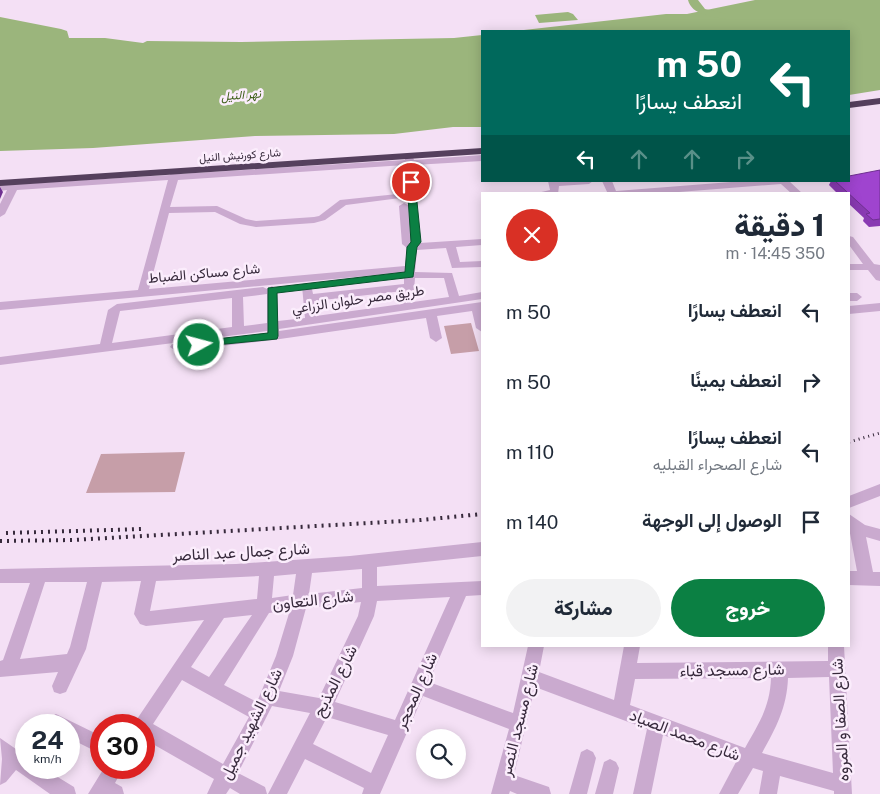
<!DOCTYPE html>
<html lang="ar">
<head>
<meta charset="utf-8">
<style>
  body { margin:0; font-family:"Public Sans",Vazirmatn,sans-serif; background:#f2f2f3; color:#1f2937; direction:rtl; height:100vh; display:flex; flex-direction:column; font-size:19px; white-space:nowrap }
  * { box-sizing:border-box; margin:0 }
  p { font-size:16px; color:#747a83 }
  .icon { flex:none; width:28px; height:28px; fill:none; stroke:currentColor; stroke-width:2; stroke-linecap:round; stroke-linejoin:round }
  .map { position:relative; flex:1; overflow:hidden; direction:ltr }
  .drawer { position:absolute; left:481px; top:192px; width:369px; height:455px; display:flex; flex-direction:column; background:#fff; border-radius:0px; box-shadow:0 2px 12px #0003; direction:rtl }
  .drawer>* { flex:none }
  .top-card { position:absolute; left:481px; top:30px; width:369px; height:152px; border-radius:0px; box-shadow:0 2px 12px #0003; direction:rtl; background:#00695c; color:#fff; overflow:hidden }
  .controls { position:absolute; left:416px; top:729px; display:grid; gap:10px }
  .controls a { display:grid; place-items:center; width:50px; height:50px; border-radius:50%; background:#fff; box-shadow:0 2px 12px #0003; font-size:25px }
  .speed { position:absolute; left:15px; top:714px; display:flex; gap:10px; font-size:25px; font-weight:700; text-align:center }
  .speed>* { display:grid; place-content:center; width:65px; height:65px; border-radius:50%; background:#fff; box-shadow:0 2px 12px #0003; line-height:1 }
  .speed small { font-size:12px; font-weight:400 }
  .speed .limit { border:8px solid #d22; background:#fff; color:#111 }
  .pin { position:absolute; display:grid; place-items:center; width:42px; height:42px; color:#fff; margin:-21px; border:2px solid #fff; border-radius:50%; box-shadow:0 1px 5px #0007 }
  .me { position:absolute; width:55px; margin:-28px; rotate:83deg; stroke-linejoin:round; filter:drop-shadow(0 0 4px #0008) }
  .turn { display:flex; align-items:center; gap:18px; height:105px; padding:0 25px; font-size:22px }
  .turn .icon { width:65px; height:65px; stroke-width:2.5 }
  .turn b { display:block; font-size:35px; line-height:42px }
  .lanes { display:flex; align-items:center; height:48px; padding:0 25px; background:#0003; justify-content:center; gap:25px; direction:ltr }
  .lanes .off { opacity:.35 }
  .round { display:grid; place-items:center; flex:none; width:52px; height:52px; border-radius:26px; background:#f2f2f3 }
  .summary { display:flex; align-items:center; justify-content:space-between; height:85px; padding:0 25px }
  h1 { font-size:30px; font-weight:800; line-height:38px }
  .button { display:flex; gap:10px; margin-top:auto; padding:10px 25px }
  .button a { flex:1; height:58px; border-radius:30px; background:#0b8043; color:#fff; font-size:20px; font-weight:800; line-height:58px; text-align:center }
  .button a+a { background:#f2f2f3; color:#1f2937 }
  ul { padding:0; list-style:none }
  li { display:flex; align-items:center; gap:15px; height:70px; padding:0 25px }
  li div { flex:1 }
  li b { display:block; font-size:19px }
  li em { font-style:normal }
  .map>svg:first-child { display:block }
  .green { fill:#c69ea8 }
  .water { fill:#9bb57c }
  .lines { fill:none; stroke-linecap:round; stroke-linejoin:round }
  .river { fill:#9bb57c; fill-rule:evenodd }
  .minor { fill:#caaacf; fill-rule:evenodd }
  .highway { fill:#55405d; fill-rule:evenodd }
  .rail-far1 { stroke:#372a3c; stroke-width:3; stroke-dasharray:1 4; stroke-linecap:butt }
  .rail { stroke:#372a3c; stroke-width:4; stroke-dasharray:2 5; stroke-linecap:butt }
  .wall { fill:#893ab2 }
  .shaded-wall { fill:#6f3091 }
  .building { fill:#9f44cf; stroke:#6f3091 }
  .route { fill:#0b8043; stroke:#07532c }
  .labels { text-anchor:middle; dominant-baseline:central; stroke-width:5; stroke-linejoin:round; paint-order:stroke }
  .far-street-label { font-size:11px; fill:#372a3c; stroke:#fbedfc }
  .far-water-label { font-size:12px; font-style:italic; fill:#40611b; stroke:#fbedfc }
  .street-label { font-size:14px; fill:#372a3c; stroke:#fbedfc }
  .near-street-label { font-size:16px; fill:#372a3c; stroke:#fbedfc }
</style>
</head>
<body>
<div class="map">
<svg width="880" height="794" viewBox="0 0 880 794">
  <rect width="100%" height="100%" fill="#f4e0f5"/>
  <path class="green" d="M471,323L479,351L451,354L444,326Z
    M185,452L175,492L86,493L101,454Z"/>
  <path class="water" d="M755,0H880V90L849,95V31H515L666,14H687Z
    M568,12L573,14L578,20L539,23L535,15Z
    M0,17L61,29L67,31L69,38H105L143,43L147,41L241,42L454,38L482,35V127H453L394,134L255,136L93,148L0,151Z"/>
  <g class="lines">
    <path class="river" d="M688,0H698L705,9L727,14L729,16L724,19C711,16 692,15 688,0Z"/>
    <path class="minor" d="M409,153L412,154L414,160L482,155V161L414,165L420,243L482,239V245L456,247L460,262L482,261V267L452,268L446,248L417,250L415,272L452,273L459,296L482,292V299L279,329V331L482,302V332L476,328L472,311L437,316L442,338L436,342L430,338L426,318L273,340L176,351L170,347L172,344L267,333V331L0,365V357L100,344L108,310L117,304L263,287L267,289L272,286L277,290L278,321L305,318L302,286L303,284H311L313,294L404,284V278L398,277V273L0,310V302L138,290L168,180L17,190L5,214L0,217V204L7,190L0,191V185H10L13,180H19L20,184L170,175L172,170H178L179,174L405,160V156ZM405,165L407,193L340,200L319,216L314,217L256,221L246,219L217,206L170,207L178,180ZM408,197V205L404,203L399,206L402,244L407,248L405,266L149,289L169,213L215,212L240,224L256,227L314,223L325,220L346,205ZM415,278H444L449,297L413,302ZM403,291L402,304L316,316L314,301ZM267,294V323L244,326L243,297ZM232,298V327L112,343L120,311Z
      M548,181H593L589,184L559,186L558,194H533L550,190Z
      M602,181H612L616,191L744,181H789L803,194H792L781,184L654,194H608Z
      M849,236L853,237L874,264L880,265V281L876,280L868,270H849V264H863L849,245Z
      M849,293H857L862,297L857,301H849Z
      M880,303V311L849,314V306Z
      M880,484V496L849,508V496Z
      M849,514L865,525L880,529V541L866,537L873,572H880V586L849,585V571H857L849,528Z
      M482,542V556L377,567V586L482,581V595L466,596L429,682L513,713L528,646H544L539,672L614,700L624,646H640L637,663L828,661V646H844L852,794H834V791L780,776L777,794H759L763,771L753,768L738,794H719L736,762L663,735L651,794H633L647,729L535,687L514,775L549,787L551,794H517L510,791L509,794H491L509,729L423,696L380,794H362L364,788L305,759L287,794H268L310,713L272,706L238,773L265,787L267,794H240L230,788L226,794H207L214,779L144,739V725H133L204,620L146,626L140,624L134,614L141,581L102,582L86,649L66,692L60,694L54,692L52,686L58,672L0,677V661L3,660L30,583H0V569L236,564L350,556ZM362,569V588L309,594L312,573ZM296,574L293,595L272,598L274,576ZM259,576L257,599L150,611L156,581ZM45,582H87L70,647L67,654L20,659ZM450,597L395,720L335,702L374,616L377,601ZM361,602L358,616L319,698L279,691L293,656L306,608ZM290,610L276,656L257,702L224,685L269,613ZM252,615L209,677L191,667L224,618ZM829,677L833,773L762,753C776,728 787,707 788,678ZM771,678C770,707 759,723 745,748L630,705L635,679ZM182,680L249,717L223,764L153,724ZM327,717L388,735L371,773L313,744Z
      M56,714L101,736V754L69,738V725H48L50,717Z
      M0,738L26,756V768H43L74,787L76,794H50L16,770L6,782L0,785L2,759Z
      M587,749L593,752L596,758L587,794H569L581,752Z
      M610,759L616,762L619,768L613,794H595L604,762Z
      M104,768H123L115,783L122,787L124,794H88Z"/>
    <path class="highway" d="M880,98V104L849,108V102Z
      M482,148V154L0,186V180Z"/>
    <path class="rail-far1" d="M849,442L880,433"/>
    <path class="rail" d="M6,533L143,529
      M0,541L73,540L421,520L482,514"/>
  </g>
  <path class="wall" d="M880,170V226L869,227L863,221L864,218L849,204V194H838L829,185L831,181H849Z"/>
  <path class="shaded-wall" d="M0,187L3,192L0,199Z"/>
  <path class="building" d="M880,170V219L873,220L866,214L870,213L835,181H849V176Z"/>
  <path class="route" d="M411,180L415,182L421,242L417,247L413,277L277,293L278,336L277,339L195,347L194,345L199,341L268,333V288L405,272L407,247L411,242L407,182Z"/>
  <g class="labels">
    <g class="far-street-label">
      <text transform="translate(240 155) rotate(-4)">شارع كورنيش النيل</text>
    </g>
    <g class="far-water-label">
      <text transform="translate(241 95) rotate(-4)">نهر النيل</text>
    </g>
    <g class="street-label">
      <text transform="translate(204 273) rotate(-5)">شارع مساكن الضباط</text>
      <text transform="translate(358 299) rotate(-8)">طريق مصر حلوان الزراعي</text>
    </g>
    <g class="near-street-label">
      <text transform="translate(241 552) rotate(-3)">شارع جمال عبد الناصر</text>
      <text transform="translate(313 600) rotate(-6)">شارع التعاون</text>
      <text transform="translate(732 670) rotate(-1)">شارع مسجد قباء</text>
      <text transform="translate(335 681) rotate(-63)">شارع المذبح</text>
      <text transform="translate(416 691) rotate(-66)">شارع المحجر</text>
      <text transform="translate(519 720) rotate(-76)">شارع مسجد النصر</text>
      <text transform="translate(840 720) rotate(-93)">شارع الصفا و المروه</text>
      <text transform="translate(251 724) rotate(-64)">شارع الشهيد جميل</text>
      <text transform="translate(685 735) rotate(21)">شارع محمد الصياد</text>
    </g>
  </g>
</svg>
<div class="controls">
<a><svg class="icon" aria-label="search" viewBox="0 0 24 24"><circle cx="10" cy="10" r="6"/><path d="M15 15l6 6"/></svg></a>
</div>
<div class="speed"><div>24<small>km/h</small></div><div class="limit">30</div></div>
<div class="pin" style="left:411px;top:182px;background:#d93025"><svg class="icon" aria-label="arrive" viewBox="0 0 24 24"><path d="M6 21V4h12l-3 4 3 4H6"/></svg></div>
<svg class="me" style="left:199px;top:345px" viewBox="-20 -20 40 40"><circle r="17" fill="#0b8043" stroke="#fff" stroke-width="3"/><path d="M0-11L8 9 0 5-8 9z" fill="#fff"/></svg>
<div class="top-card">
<div class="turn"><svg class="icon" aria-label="left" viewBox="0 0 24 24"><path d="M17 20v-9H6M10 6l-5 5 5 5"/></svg><div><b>50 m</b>انعطف يسارًا</div></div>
<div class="lanes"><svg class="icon" aria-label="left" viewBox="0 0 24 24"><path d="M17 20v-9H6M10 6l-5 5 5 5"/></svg><svg class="icon off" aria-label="ahead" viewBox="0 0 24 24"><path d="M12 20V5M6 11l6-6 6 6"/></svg><svg class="icon off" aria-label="ahead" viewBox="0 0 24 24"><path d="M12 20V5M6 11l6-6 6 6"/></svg><svg class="icon off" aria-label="right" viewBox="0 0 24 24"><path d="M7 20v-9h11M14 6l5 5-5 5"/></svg></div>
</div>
<section class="drawer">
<div class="summary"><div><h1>1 دقيقة</h1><p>350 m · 14:45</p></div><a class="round" style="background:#d93025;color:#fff"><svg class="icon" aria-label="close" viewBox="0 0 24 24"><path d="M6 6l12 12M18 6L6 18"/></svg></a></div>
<ul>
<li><svg class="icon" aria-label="left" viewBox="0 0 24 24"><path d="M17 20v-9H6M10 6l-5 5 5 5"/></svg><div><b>انعطف يسارًا</b></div><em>50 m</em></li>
<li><svg class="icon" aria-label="right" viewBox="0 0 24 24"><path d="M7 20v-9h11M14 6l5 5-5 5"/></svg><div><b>انعطف يمينًا</b></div><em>50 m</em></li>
<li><svg class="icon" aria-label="left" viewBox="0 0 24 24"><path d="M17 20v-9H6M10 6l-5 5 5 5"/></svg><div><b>انعطف يسارًا</b><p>شارع الصحراء القبليه</p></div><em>110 m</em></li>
<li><svg class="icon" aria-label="arrive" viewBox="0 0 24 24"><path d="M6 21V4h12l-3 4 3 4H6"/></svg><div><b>الوصول إلى الوجهة</b></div><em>140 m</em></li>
</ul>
<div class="button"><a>خروج</a><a>مشاركة</a></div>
</section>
</div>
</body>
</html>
